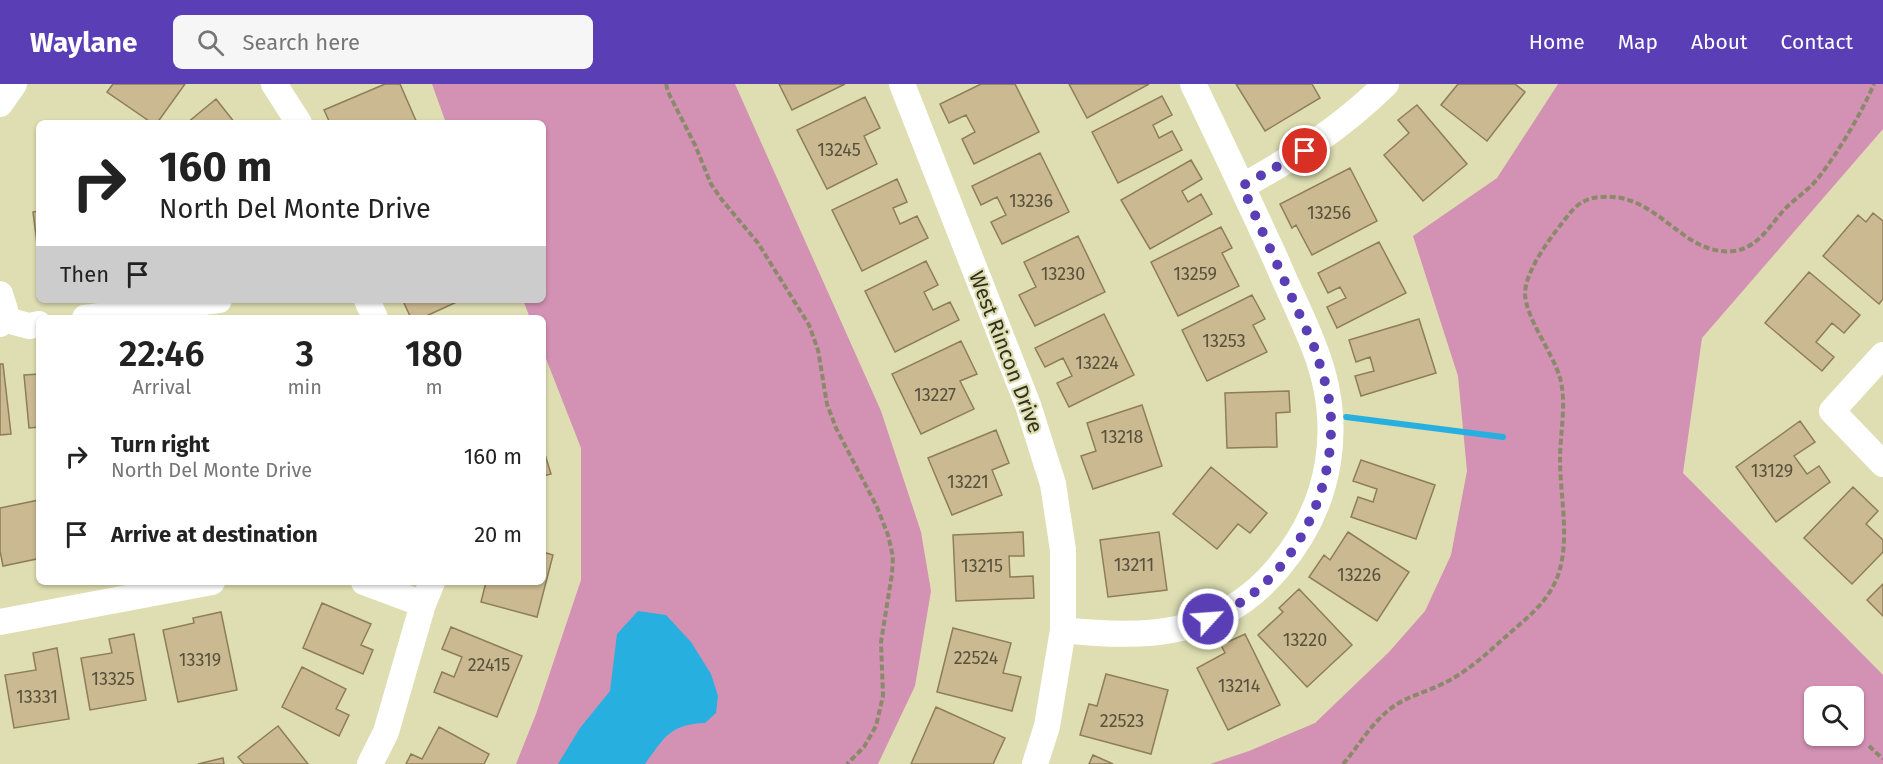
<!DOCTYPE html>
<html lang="en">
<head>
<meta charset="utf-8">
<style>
  body { margin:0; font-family:"Fira Sans",sans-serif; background:#f6f6f6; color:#222; height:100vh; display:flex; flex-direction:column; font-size:22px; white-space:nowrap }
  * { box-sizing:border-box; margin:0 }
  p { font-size:20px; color:#767676 }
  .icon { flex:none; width:33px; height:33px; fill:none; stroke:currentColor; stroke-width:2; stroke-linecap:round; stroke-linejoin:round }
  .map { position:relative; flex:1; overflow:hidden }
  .drawer { position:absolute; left:36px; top:231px; width:510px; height:270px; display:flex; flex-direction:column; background:#fff; border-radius:9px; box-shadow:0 2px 4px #0004 }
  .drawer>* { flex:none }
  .top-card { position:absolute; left:36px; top:36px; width:510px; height:183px; border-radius:9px; box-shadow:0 2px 4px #0004; background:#fff; color:#222; overflow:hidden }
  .fabs { position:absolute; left:1804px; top:602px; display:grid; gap:12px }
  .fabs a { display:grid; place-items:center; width:60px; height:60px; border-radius:9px; background:#fff; box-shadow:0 2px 4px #0004; font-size:30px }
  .pin { position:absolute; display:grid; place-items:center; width:51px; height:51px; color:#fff; margin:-26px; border:3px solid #fff; border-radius:50%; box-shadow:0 2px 6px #0007 }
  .me { position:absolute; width:66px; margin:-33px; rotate:64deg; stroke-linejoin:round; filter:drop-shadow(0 0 4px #0008) }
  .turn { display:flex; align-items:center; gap:21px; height:126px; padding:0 24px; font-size:27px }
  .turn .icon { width:78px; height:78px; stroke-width:2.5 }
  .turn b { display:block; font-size:42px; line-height:51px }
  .then { display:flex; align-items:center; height:57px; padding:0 24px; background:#0003; gap:12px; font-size:22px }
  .eta { display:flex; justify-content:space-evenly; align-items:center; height:102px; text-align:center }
  .eta b { font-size:36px; font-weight:600; line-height:42px }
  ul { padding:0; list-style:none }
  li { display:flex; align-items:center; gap:18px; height:78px; padding:0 24px }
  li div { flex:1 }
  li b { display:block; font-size:22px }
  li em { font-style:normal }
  header { display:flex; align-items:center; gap:36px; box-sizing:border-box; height:84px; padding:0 30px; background:#593eb6; color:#fff }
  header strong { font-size:28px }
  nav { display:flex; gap:33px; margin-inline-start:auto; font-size:21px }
  .search { width:420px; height:54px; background:#f6f6f6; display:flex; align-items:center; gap:15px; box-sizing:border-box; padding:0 21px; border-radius:9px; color:#767676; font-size:22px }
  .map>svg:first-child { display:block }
  .green { fill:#d391b3; fill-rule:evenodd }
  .water { fill:#27b0df }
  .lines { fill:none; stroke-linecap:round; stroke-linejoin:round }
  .stream { stroke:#27b0df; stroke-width:6 }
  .building { fill:#cbb991; stroke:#8e7e57; stroke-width:1.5 }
  .path { stroke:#8a8a6b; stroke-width:4; stroke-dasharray:6 3; stroke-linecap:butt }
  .minor { stroke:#fff; stroke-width:26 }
  .route { stroke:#593eb6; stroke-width:10; stroke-dasharray:0 18 }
  .labels { text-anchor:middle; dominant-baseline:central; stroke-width:4.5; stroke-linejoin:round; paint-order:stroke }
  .number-label { font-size:18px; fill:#57523c }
  .street-label { font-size:21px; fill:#30301f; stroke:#dedeb2 }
</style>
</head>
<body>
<header>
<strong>Waylane</strong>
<div class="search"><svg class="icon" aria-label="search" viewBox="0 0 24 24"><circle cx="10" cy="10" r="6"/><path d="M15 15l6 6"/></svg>Search here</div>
<nav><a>Home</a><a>Map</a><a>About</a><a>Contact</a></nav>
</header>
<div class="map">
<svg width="1883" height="680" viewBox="0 0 1883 680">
  <rect width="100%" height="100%" fill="#dedeb2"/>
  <path class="green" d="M432,0H735L881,327L921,448L931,507L915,602L878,680H516L536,630L581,496V364L543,267V234H530L523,216H543V39H446Z
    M1558,0H1883V45L1702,254L1683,389L1883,591V680H1210L1249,667L1315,639L1389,568L1425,527L1451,471L1467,387L1458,292L1413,152L1497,94ZM1815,612H1854V651H1815Z"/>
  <path class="water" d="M638,527L666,531L691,558L711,590L718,612L716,629L705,639C670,640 664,654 645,680H558L580,644L610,607L617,550Z"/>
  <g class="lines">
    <path class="stream" d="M1346,333L1503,353"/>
  </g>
  <path class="building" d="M113,0H185L157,39H152L107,8Z
    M385,0H400L417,39H330L324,26Z
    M779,0H845L792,26Z
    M981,0H1015L1039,48L974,80L962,55L975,48L966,31L949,39L940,20Z
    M1069,0H1149L1087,34Z
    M1236,0H1312L1320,14L1265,47Z
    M1458,0H1515L1525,8L1487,57L1441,21Z
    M1162,12L1172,31L1153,41L1159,54L1172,47L1182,66L1118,99L1092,48Z
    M865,13L880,44L864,52L877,80L827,105L797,46Z
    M216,15L235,39H187Z
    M1417,21L1467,80L1423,117L1384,71L1409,49L1398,36Z
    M1040,69L1069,128L1002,160L991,138L1006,131L997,113L981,121L972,102Z
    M1191,76L1202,95L1182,107L1188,118L1201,110L1212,130L1150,165L1121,116Z
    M1350,84L1377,137L1312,171L1296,141L1292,144L1280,120Z
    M897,95L907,118L893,124L900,140L917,132L928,154L862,187L832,126Z
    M39,127V175L33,128Z
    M1873,129L1883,137V215L1879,220L1823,172L1858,131L1866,138Z
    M1221,143L1232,164L1222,169L1239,202L1178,232L1151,178Z
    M1078,152L1105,208L1035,242L1019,211L1036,203L1024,178Z
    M1379,158L1406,209L1337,244L1327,223L1346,214L1340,203L1328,209L1318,189Z
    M926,177L938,201L924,208L933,226L950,218L959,236L895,268L865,207Z
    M1809,188L1860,231L1844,249L1832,239L1816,258L1834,273L1822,287L1765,239Z
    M1252,211L1265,235L1253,241L1267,268L1207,297L1182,246Z
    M405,216H461L422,234H411L403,217Z
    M1104,230L1134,291L1069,323L1057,299L1072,292L1063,274L1045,283L1035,264Z
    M1419,235L1436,289L1361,312L1355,292L1374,287L1370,273L1356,278L1349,256Z
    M961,257L977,290L960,297L974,325L921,350L892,290Z
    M0,280H3L11,350L0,351Z
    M39,290V343L29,344L24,291Z
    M1289,307L1290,328L1276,329L1277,363L1227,364L1225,309Z
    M1142,321L1162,382L1093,405L1081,372L1096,367L1087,339Z
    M1800,337L1815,358L1794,372L1807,390L1819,382L1830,398L1776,438L1736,383Z
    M996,346L1009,379L992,386L1002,411L952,431L928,374Z
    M543,364L551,390L543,392Z
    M1361,376L1435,401L1416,455L1351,433L1358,413L1373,418L1377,405L1353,397Z
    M1211,383L1267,429L1250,449L1238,440L1217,465L1173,430Z
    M1853,403L1878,427L1866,440L1883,456V468L1852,500L1804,454Z
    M39,416V487L37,475L3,482L0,467V424Z
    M1023,448L1024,472H1009L1010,493L1033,492L1034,514L956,517L953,451Z
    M1159,448L1167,506L1108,513L1100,456Z
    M1348,448L1409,488L1377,537L1309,493L1324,471L1330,476Z
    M543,468L553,471L537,533L481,518L486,498H543Z
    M1883,500V532L1867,516Z
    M1299,505L1352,561L1307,603L1258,551L1283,528L1279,524Z
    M322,519L371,540L361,561L373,566L363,590L303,564Z
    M221,528L237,606L178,618L163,546L194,539L193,534Z
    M451,543L522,572L497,633L434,608L442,588L454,593L462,573L442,565Z
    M953,544L1011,559L1003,589L1021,593L1012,627L937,608Z
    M134,550L146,616L90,626L81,574L112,569L109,555Z
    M1245,550L1280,621L1228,646L1197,584L1225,569L1221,561Z
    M57,564L69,635L14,644L5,591L36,586L33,569Z
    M302,583L346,605L336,625L349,631L339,652L282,623Z
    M1106,590L1168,606L1151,670L1080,651L1089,620L1097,622Z
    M936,623L1005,654L993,680H911Z
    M278,642L308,680H244L238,673Z
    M439,643L489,670L484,680H406L411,670L422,675Z
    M1093,671L1113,680H1089Z
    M223,674L224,680H198Z"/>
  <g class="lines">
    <path class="path" d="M666,0L668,8L695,61L711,100L722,116L758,159L809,241L818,266L827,320L836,344L877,423L888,451L893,473L892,490L881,558L883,612L876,642L864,663L847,680
      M1869,662L1883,675
      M1343,680C1358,663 1370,641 1389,626C1404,613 1424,609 1442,600C1466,589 1484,572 1503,555C1523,537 1546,521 1557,494C1571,458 1560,413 1560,375C1560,350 1567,319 1560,294C1553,269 1525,233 1525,209C1526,184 1554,149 1570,129C1578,119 1589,113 1602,113C1658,108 1682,173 1734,167C1757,164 1769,143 1783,127C1794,115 1809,106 1819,93C1839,67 1861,30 1874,0"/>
    <path class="minor" d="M274,0L299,39
      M902,0L1028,321L1053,400L1063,466V546L1047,642L1035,680
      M0,20L14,0
      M1243,102C1298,71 1340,45 1386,0
      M0,210L5,226L0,240
      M367,216L375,234
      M85,234L219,216
      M3,235L29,242L39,240
      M1883,271L1832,327L1883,380
      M364,498L423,520
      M0,538L212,498
      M1063,546C1147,555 1220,553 1278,484C1332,420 1345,341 1314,263C1303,234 1288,205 1276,176C1249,117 1221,58 1193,0
      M370,680L386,648L423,520L432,498"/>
  </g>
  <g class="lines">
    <path class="route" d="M1208,535C1286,506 1333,418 1331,337C1331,313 1322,288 1315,265L1242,102L1305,67"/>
  </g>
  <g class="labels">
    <g class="number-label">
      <text x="839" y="66">13245</text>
      <text x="1031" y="117">13236</text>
      <text x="1329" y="129">13256</text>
      <text x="1063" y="190">13230</text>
      <text x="1195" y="190">13259</text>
      <text x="1224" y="257">13253</text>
      <text x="1097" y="279">13224</text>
      <text x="935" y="311">13227</text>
      <text x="1122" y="353">13218</text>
      <text x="1772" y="387">13129</text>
      <text x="968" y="398">13221</text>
      <text x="1134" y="481">13211</text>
      <text x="982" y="482">13215</text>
      <text x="1359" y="491">13226</text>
      <text x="1305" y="556">13220</text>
      <text x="976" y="574">22524</text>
      <text x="200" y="576">13319</text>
      <text x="489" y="581">22415</text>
      <text x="113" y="595">13325</text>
      <text x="1239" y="602">13214</text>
      <text x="37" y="613">13331</text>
      <text x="1122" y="637">22523</text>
    </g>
    <g class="street-label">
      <text transform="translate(1006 268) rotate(69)">West Rincon Drive</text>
    </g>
  </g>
</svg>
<div class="fabs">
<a><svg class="icon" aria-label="search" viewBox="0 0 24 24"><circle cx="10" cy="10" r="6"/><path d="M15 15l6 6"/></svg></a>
</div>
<div class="pin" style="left:1305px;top:67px;background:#d93025"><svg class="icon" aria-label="arrive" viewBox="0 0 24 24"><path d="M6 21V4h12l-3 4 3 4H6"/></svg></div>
<svg class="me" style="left:1208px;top:535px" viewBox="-20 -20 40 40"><circle r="17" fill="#593eb6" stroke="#fff" stroke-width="3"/><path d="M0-11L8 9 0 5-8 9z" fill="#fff"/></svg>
<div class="top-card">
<div class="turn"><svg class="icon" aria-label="right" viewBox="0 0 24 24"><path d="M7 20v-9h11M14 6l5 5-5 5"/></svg><div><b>160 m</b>North Del Monte Drive</div></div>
<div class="then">Then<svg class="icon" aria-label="arrive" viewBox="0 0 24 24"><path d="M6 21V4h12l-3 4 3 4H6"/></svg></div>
</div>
<section class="drawer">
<div class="eta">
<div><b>22:46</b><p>Arrival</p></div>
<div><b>3</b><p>min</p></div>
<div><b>180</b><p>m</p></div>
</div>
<ul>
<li><svg class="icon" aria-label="right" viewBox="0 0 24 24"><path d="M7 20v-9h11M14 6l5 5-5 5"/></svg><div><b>Turn right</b><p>North Del Monte Drive</p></div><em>160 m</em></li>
<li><svg class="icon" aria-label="arrive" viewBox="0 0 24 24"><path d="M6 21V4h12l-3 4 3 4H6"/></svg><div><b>Arrive at destination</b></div><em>20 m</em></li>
</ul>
</section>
</div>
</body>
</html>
